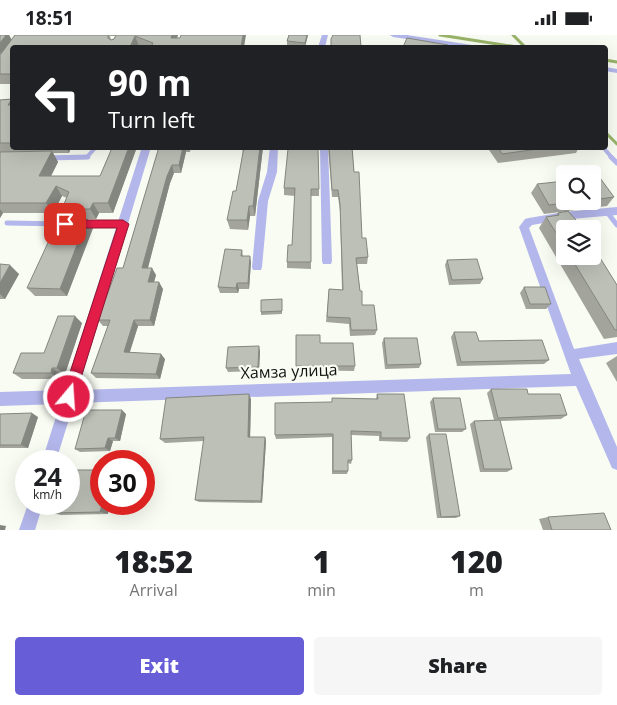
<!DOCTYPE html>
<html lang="en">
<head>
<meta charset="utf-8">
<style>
  body { margin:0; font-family:"Open Sans",sans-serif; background:#f6f6f6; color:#202124; height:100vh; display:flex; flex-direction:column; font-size:19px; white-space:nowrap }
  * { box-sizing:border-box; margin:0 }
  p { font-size:16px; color:#757577 }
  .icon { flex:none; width:28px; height:28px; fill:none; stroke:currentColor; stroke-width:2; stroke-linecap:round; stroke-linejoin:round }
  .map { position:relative; height:495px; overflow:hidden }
  .panel { display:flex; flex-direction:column; background:#fff; flex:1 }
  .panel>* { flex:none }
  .hud { position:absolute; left:10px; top:10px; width:598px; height:105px; border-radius:5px; box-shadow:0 5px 20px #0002; background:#202124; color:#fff; overflow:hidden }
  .fabs { position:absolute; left:556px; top:130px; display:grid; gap:10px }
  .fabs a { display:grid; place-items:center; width:45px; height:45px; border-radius:5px; background:#fff; box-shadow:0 5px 20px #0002; font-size:25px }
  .speed { position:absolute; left:15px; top:415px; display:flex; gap:10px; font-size:25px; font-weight:700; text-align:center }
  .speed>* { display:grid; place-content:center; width:65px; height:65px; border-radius:50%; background:#fff; box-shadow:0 5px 20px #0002; line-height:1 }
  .speed small { font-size:12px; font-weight:400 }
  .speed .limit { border:8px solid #d22; background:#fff; color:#111 }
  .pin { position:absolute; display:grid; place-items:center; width:42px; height:42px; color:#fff; margin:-21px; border-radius:10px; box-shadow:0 2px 8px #0006 }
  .me { position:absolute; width:55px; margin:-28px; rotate:18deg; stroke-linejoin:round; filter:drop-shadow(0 0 4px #0008) }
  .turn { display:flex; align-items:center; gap:18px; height:105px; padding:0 15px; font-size:22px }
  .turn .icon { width:65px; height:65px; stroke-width:2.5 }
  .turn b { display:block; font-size:35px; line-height:42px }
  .eta { display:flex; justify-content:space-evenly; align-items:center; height:85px; text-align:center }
  .eta b { font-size:30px; font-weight:800; line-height:35px }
  .button { display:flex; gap:10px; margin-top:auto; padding:10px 15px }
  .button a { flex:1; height:58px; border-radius:5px; background:#675dd7; color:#fff; font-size:20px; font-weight:800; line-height:58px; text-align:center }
  .button a+a { background:#f6f6f6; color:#202124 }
  .status { display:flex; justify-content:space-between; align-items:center; height:35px; padding:0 25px; background:#fff; direction:ltr }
  .status svg { height:14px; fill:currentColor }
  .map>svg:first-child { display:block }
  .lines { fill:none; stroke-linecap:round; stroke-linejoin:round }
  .stream { stroke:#99b369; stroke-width:3 }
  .service-far1 { stroke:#b4b7eb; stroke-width:4 }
  .service { stroke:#b4b7eb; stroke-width:5 }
  .minor { fill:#b4b7eb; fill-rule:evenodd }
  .wall { fill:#a3a59d; fill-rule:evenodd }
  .shaded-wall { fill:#848680 }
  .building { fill:#bdc0b7; stroke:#848680 }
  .route { fill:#e11d48; stroke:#92132f }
  .labels { text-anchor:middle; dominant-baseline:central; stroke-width:4.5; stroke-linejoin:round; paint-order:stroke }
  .street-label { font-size:16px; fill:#121310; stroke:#f8fcf2 }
</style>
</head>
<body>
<div class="status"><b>18:51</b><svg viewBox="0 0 49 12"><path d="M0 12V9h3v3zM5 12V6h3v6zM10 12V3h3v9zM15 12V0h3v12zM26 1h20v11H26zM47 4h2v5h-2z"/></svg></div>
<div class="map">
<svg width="617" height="495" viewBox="0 0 617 495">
  <rect width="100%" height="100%" fill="#f8fcf2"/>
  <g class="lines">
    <path class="stream" d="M440,0L517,12
      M513,0L525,12
      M605,25L617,27
      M605,97L617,109"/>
    <path class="service-far1" d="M603,112L612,123
      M55,123L87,122L96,112"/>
    <path class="service" d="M611,122L617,128
      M48,123L88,122
      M607,177L617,190
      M7,188L64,189
      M83,189H123"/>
    <path class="minor" d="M322,0H328L325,12H318Z
      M390,0H407L472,10L476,12H461L393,2Z
      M605,32L617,34V38L605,36Z
      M142,112H151L78,355L571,339L519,192L525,184L529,183L564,177L617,172V180L571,184L577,194H567L561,185L532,190L529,193L574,314L617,307V319L579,324L617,412V435L612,433L576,351L74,368L56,426H42L60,369L0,371V357L64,355Z
      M270,112H278L277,137L268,166L262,232L261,235H253L252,232L258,166L267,137Z
      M320,112H328L332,226L331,229H323L322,226Z
      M28,469H43L35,495H19Z"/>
  </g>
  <path class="wall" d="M0,0H178L177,3L244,12H142L139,11L138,12H12V49H0ZM9,0H15L12,5ZM110,1H116L114,4L111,5Z
    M289,0H308L305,12H287V6Z
    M12,64V112H71L69,118H53L58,127L51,141H100L111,116L110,113L137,112L113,178H99L96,184H69L62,174L67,163L62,161L53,178H3L0,183V65Z
    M159,112H191L190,117H186L181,138H174L170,148L148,233L156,240L154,247L163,254L154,291H138L130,317L165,324L160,344L96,343L91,338L108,291H103L98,285L123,233Z
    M242,112H263L255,181H250L248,195L230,194L227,185L236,156L243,118Z
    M328,112H352L354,137L362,203L368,222L367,229H357L360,256L362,270L377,295L375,300L350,301L349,289L326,287L329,254L342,255L340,176L338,162H332Z
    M487,112H579L576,118L498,128Z
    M294,114L319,154V161H311V234L287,233V227L292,210L295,161L284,160V153Z
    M592,144L614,162L607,171L544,179L531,158L537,149L565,166H592Z
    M558,178L565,194V221H592L617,250V302L604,304L539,193L546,182L556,181Z
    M87,184L93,193L67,261H35L27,253Z
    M242,215L243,221L251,227L249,254H239L238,258H220L218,252Z
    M447,225L483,244L480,249L449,250L445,230Z
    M0,229L19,239L5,264H0Z
    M524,252L551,269L546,274H526L520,258Z
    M282,264V279L261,280V277Z
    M82,288L65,339H60L59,344H22L13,338L44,318Z
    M454,297L479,306L549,325L544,329L457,331L451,302Z
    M296,300L320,308L355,331L354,336L296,335Z
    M384,303L421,329L419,333L385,334L382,308Z
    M260,316L259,336L228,337L226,333Z
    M617,321V347L606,328Z
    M491,354L528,359L567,380L561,384L500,386L512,434L507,437H480L470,389L474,386L494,385L487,358Z
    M377,359L410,403L407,407L379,406V401L351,400L352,425L351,429L348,428V436L347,439H332V402L276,404L275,400L332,367V363L376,364Z
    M433,363L466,394L462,397H435L430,367Z
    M251,364L250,402H265L266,406L262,468L199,467L195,465L204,406L165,408L160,404Z
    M0,379L38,382L28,413H0Z
    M126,379L120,406H113L110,416L80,417L75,414Z
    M429,399L460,481L456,483H437L426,402Z
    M69,435L108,479L61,480L52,478Z
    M548,482L611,495H543L539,484Z"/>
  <path class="shaded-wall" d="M6,0H9L13,8L3,22L0,17V8Z
    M172,0H178L174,12L171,3Z
    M243,0H246L244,12H241Z
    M307,0H308L305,12V8Z
    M135,1L139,11L138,12H130Z
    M12,64V77L8,70Z
    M66,112H71L69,118Z
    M129,112H137L113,178L108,168Z
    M183,112H185L186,117L181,138L179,130Z
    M260,112H263L255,181L253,171Z
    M52,116L58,127L46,151L39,141Z
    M172,130L174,138L170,148L146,240L142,233L167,141Z
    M56,151L62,161L53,178L46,168Z
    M93,168L99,178L96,184L90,174Z
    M249,171L250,181L248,195L247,185Z
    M0,174L3,178L0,183Z
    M87,184L93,193L67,261L60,254Z
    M250,221L251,227L249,254L248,248Z
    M10,230L19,239L5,264L0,259V248Z
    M152,233L156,240L152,254L148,247Z
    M159,247L163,254L154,291L150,285Z
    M237,248L239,254L238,258L236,253Z
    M75,281L82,288L65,339L57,333Z
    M134,285L138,291L128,322L124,317Z
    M259,311L260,316L259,336L258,332Z
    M161,319L165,324L160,344L156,339Z
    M52,333L60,339L59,344L51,338Z
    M249,359L251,364L250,406L248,402Z
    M122,375L126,379L120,406L115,403Z
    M32,378L38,382L28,413L21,410Z
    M265,402L266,406L262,468L261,466Z
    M108,403L113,406L110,416L105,413Z
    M102,469H110L108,479L100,477Z
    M0,490L6,491L5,495H0Z"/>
  <path class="building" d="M0,0H6L0,8Z
    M15,0H108V3L111,5L114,4L116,0H172L171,3H180L181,0H243L241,12H151L153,8L135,1L130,12H12V39H0V20Z
    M289,0H307L305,8L287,6Z
    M333,0H360L361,12H331V4Z
    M407,3L448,10L447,12H403Z
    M12,64L8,70H12V108H0V65Z
    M129,112L108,168H93L90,174H62L69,157L56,151L46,168H0V117L52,116L39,141H100L112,113L110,112Z
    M159,112H183L179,130H172L167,141L142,233H152L148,247H159L150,285H134L124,317L161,319L156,339L91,338L110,285H98L117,233H123Z
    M244,112H260L253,171H249L247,185H227L233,156H236Z
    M294,112H318L319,154H311V227H287L288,210H292L295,153H284L288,114H294Z
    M329,112H352L354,137H359L362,203H366L368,222L356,223L360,256H362V270H374L377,295H351L350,283L327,282L329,254L343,255L340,169L338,155H332Z
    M498,112H552L502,119Z
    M600,143L614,162L592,165V144Z
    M565,146V166H579L549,170L537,149Z
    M568,176L576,185L582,194H565V212L546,182L559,180L558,178Z
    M59,184H87L60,254L27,253Z
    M592,210L617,250V295H615L570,221H592Z
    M225,214L242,215L241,221H250L248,248H237L236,253L218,252Z
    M477,224L483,244L452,245L447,225Z
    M0,229L10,230L0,248Z
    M524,252H545L551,269H530Z
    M282,264V276L261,277V265Z
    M58,281H75L57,333H52L51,338H13L21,318H44Z
    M454,297H476L479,306L542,305L549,325L461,327Z
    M296,300H320V308H353L355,331H296Z
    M384,303H417L421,329L387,330Z
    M259,311L258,332L226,333L228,312Z
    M491,354H527L528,359H560L567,380L498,383Z
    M249,359L248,402H265L261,466L195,465L204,402L160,404L166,363Z
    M377,359H404L410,403H381V397L351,396L352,425H348V436H333V399L275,400V368L332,367V363L378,364Z
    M433,363H460L466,394H438Z
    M86,375H122L115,403H108L105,413L75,414Z
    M32,378L21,410H0V379Z
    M500,385L512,434H484L474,386Z
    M429,399H446L460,481L441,482Z
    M69,435H101V469H102L100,477L52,478L54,469H69Z
    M604,478L611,495H552L548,482Z"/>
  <path class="route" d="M65,185H123L129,189L75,362L74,367L69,369L64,367L62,362L117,193H65L60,189Z"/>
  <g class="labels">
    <g class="street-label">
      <text transform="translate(289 336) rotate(-2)">Хамза улица</text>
    </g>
  </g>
</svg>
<div class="fabs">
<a><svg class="icon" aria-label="search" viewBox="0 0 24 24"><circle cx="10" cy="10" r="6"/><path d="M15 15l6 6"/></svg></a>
<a><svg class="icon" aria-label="layers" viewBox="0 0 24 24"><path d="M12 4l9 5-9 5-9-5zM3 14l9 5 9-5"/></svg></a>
</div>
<div class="speed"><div>24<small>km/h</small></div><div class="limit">30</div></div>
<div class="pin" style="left:65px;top:189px;background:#d93025"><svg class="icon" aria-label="arrive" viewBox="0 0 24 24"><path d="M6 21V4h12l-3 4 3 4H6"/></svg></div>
<svg class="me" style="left:69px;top:362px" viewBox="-20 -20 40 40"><circle r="17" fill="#e11d48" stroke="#fff" stroke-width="3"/><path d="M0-11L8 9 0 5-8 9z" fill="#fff"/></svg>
<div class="hud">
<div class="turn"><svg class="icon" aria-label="left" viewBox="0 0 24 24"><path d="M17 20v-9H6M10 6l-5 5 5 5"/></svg><div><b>90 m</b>Turn left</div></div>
</div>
</div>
<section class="panel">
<div class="eta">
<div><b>18:52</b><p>Arrival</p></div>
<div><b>1</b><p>min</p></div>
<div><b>120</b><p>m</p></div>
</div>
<div class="button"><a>Exit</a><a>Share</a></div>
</section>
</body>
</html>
